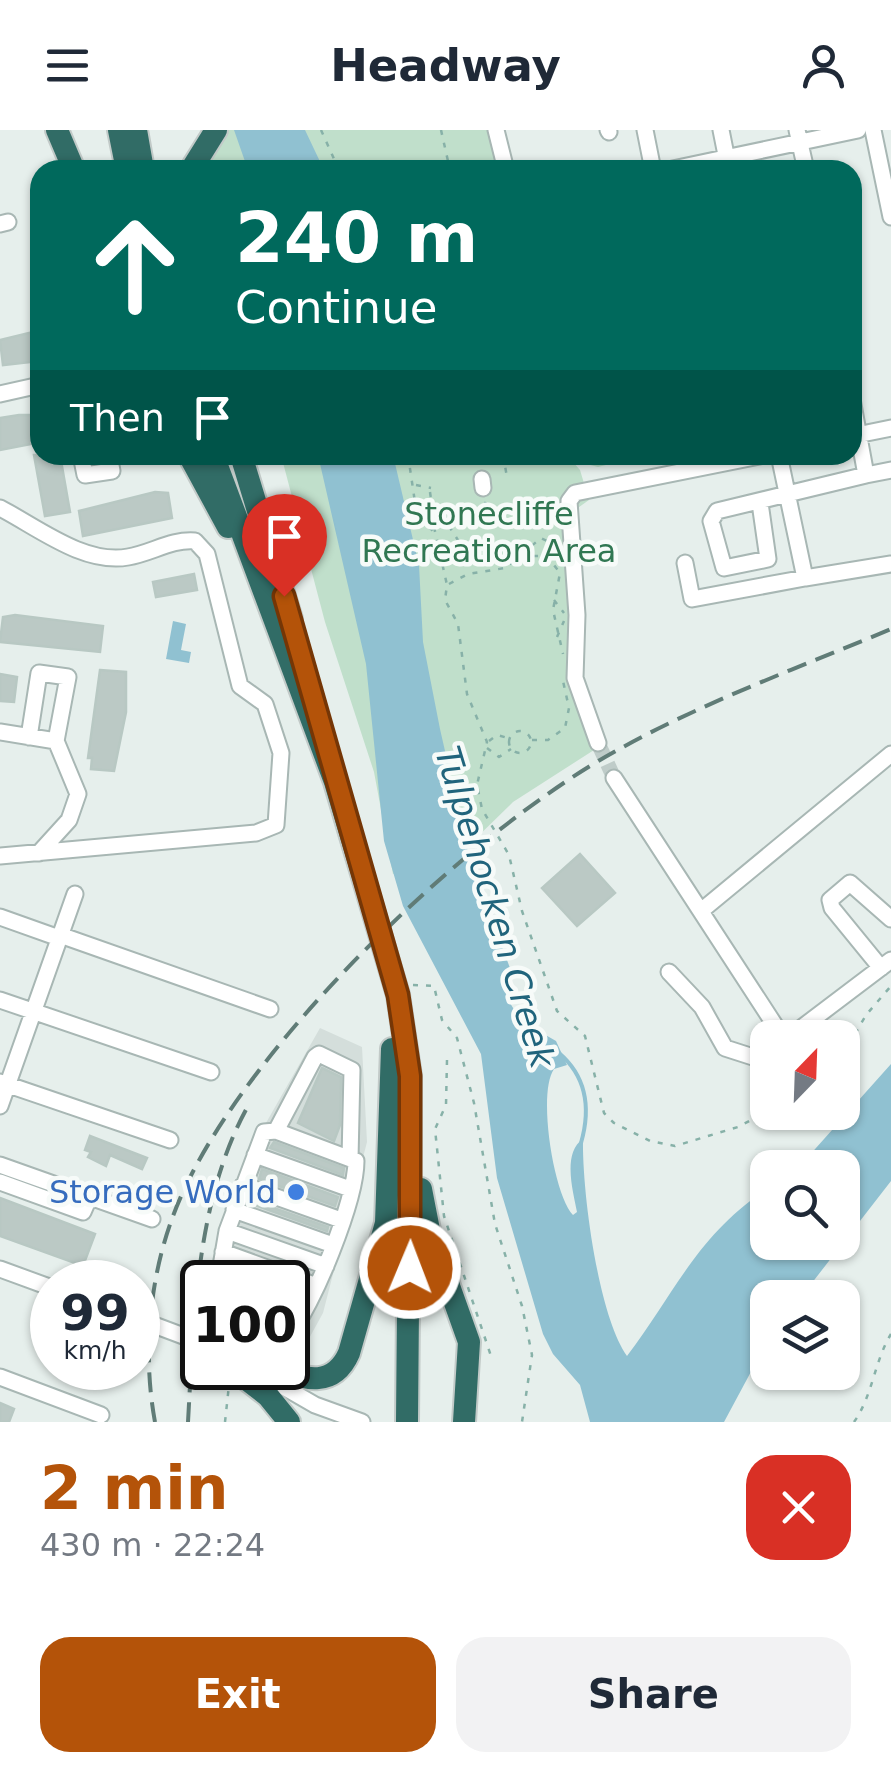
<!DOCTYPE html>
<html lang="en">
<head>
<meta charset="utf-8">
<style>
  body { margin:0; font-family:"DejaVu Sans",sans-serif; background:#f2f2f3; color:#1f2937; height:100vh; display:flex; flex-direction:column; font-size:38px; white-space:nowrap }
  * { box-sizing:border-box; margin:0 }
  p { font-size:32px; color:#747a83 }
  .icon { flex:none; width:55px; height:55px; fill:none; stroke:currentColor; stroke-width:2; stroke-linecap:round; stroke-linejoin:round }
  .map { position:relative; height:1292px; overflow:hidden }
  .drawer { display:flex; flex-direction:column; background:#fff; flex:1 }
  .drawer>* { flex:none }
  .guide { position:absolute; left:30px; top:30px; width:832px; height:305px; border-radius:30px; box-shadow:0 2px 8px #0004; background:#00695c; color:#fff; overflow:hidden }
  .needle { width:65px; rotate:23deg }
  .tools { position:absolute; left:750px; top:890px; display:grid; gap:20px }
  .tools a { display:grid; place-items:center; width:110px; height:110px; border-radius:20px; background:#fff; box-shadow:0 2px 8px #0004; font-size:50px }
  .speed { position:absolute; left:30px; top:1130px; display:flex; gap:20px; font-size:50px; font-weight:700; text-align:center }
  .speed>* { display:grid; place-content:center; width:130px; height:130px; border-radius:50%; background:#fff; box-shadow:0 2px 8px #0004; line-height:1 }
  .speed small { font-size:25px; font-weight:400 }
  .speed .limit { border:5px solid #111; border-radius:15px; background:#fff; color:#111 }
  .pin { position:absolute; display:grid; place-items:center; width:85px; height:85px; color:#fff; margin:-102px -42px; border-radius:50% 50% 50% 0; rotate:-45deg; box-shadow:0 0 10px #0007 }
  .pin .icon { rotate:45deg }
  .me { position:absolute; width:110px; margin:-55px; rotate:1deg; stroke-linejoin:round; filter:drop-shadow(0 0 8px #0008) }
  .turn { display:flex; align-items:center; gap:35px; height:210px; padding:0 40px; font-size:45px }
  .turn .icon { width:130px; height:130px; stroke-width:2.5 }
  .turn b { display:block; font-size:70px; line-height:85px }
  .then { display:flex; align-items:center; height:95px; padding:0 40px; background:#0003; gap:20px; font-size:38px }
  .round { display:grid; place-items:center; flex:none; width:105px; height:105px; border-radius:30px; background:#f2f2f3 }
  .head { display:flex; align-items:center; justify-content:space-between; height:170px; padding:0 40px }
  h1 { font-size:60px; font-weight:600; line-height:75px; color:#b45309 }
  .button { display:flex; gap:20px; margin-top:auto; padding:20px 40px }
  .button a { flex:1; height:115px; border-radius:30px; background:#b45309; color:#fff; font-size:40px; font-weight:600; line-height:115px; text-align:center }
  .button a+a { background:#f2f2f3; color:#1f2937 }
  header { display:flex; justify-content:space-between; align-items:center; height:130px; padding:0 40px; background:#fff; font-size:45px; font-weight:600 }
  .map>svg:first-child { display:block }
  .built { fill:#d4dedb }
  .green { fill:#c0dfcb }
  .water { fill:#90c1d1 }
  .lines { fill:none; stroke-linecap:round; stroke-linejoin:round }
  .stream { stroke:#90c1d1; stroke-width:4 }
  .building { fill:#bbc9c5; stroke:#b8c8c3; stroke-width:2.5 }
  .minor-tunnel { stroke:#bfccc9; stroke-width:15; stroke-dasharray:15 8; stroke-linecap:butt }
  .minor-casing { stroke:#a8b7b4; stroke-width:19 }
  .highway-casing { stroke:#c2cac8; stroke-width:26 }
  .path { stroke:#87b1a8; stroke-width:2.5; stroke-dasharray:5 8; stroke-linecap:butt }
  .minor { stroke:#fff; stroke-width:15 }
  .highway { stroke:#316c66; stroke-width:22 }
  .rail { stroke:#607c77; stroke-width:4; stroke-dasharray:20 10; stroke-linecap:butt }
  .route-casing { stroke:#753606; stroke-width:25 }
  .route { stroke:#b45309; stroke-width:18 }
  .shop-dot { fill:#3f7fe0; stroke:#f7fbf9; stroke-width:4 }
  .labels { text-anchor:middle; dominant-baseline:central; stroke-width:9; stroke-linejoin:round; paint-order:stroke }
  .park-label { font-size:32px; fill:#307752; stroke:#f7fbf9 }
  .shop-label { font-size:32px; fill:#366cbe; stroke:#f7fbf9; text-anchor:end }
  .water-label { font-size:35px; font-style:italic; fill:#20647c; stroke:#f7fbf9 }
</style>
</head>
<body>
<header><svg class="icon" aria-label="menu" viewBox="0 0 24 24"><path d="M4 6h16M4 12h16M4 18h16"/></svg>Headway<svg class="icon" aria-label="person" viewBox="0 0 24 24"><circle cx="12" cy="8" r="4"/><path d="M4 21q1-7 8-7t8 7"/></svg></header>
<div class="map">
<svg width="891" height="1292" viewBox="0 0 891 1292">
  <rect width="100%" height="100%" fill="#e6efec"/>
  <path class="built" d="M320,898L362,917L367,1012L323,1183L295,1234L288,1231V1152H232L213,1144L212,1131L223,1090L258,1007Z"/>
  <path class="green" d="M229,0H492L500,40H204Z
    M281,325H567L580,340L589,370L565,387L572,468L569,548L594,620L513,672L467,717L393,744L374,642L325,492Z
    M569,325H634V328L598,337L571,330Z"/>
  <path class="water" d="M234,0H305L324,40H248Z
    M318,325H393L419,435L423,512L440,599L471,735L510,838V873L521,891L556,911L567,935L554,939C537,963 554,1066 573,1085L577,1082C573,1061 562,1023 583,1009C582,1061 598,1185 627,1226C674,1164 698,1104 767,1059L768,1112H842V1038L799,1037L891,934V1051L808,1158L797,1167L768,1168L767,1212L724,1292H590L580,1255L553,1224L543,1204L497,1048L481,924L403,776L384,711L366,534Z
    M173,491L186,494L181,520L191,522L189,533L166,529Z"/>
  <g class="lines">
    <path class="stream" d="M559,923C587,947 591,978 581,1013"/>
  </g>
  <path class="building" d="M37,201L40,231L3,235L0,210Z
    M19,285H31L36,313L0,320V288Z
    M34,325H60L70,382L45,386Z
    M155,362L168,363L172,388L83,406L79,381Z
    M194,444L197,460L156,467L153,452Z
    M15,485L103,496L100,522L0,512L3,487Z
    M100,540L126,542V582L114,641L91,639L92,628H88Z
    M0,544L17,547L14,572L0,571Z
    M580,724L615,763L577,796L542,758Z
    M322,938L341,947L340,995L334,1011L298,993Z
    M90,1006L147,1028L142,1039L110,1025L106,1036L88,1027L91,1022L85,1020Z
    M274,1012L344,1038L343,1045L270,1018Z
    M262,1039L338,1067L335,1076L259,1049Z
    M0,1068L95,1104L83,1136L0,1106Z
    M251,1070L328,1097L327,1101L249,1073Z
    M0,1273L14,1279L9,1292H0Z"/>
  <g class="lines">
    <path class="minor-tunnel" d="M598,613L614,648"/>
    <defs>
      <path id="minor" d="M496,0L506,40
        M608,0L609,2
        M645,0L653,40
        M721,0L729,40
        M797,0L806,40
        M873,0L891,87
        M668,40L858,0
        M0,94L8,92
        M0,264L40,255
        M852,306L891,298
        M81,325L85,345L112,341L109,325
        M866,345L891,340
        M482,349L483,358
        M760,373L768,429L724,438L711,391L717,381L866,345L852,269
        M0,378C37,397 84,435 128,427C152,423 171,409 195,411L207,424L240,556L265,574L281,623L276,695L256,703L0,726
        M685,433L692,469L805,448L779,325
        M805,448L891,434
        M0,602L56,611L78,664L69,690L39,723
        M29,607L39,543L68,547L56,611
        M598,613L575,548L577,485L569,371L575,363L764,325
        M614,648L780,903
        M701,781L891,624
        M0,787L59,808
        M60,805L270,879
        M881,838L832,778L830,770L850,753L891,789
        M669,842L702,877L725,918L753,927L768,920
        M0,870L211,942
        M780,903L796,902L891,830
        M0,952L170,1010
        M0,976L75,764
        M276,1001L315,927L319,924L352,940L350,1029
        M255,1025L350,1059
        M0,1035L152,1089
        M0,1052L83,1082L90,1066
        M243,1055L341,1090
        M234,1080L333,1115
        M227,1101L326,1136
        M223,1122L314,1155
        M0,1139L52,1158
        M248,1152L220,1142L227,1101L264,1002L276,1001L356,1031C356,1070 313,1177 288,1206
        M288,1168L306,1175
        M138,1189L202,1213
        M251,1238L315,1275L362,1292
        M0,1247L101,1285"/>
      <path id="highway" d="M57,0L74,40
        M119,0L127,40
        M136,0L143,40
        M191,40L216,0
        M189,325L228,397
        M213,325L335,652L398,865L410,946L407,1292
        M241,325L291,489
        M421,1059L429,1100L469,1212L464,1292
        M232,1238L268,1266L289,1292
        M277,1238C306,1251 334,1257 349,1223L386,1093L392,919"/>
    </defs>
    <use href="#minor" class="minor-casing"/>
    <use href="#highway" class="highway-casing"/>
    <path class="path" d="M321,0L339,40
      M441,0L450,40
      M408,325L417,386L433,401
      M503,325L507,347
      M416,355L431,358
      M430,362L431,369
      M480,389L486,371
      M449,396L463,418L467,442
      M434,397L447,455L445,470L458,494L467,564L487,612L477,655L482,679L509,725L522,781L557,881L585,906L604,983L614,993L650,1011L675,1016L738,997L768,981
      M522,424L541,408L559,417
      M449,454L468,444L505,438L521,426H547L560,443L553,480L563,524
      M554,470L564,483
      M557,507L564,491
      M509 612a11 11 0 1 1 22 0a11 11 0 1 1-22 0Z
      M532,610H548L565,598L569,578L563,551
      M489,611L497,605L508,608
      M487,618L499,627L511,619
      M413,855L434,856L442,890L457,908L474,973L495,1094L522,1176L532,1225L522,1292
      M842,926L866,885L891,856
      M447,930L446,975L435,999L444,1086L492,1229
      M225,1292L229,1255
      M854,1292C873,1265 874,1232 891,1204"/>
    <use href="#minor" class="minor"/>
    <use href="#highway" class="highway"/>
    <path class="rail" d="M155,1292C141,1217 151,1131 183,1062C252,910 468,703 614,622C701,573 798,538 891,499
      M188,1292C194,1186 196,1070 248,976"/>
  </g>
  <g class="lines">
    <defs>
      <path id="route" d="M284,466L398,865L410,946V1138"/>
    </defs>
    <use href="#route" class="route-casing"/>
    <use href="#route" class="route"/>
  </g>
  <circle class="shop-dot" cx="296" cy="1062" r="10"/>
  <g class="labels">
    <g class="park-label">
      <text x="489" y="384">Stonecliffe<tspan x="489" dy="37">Recreation Area</tspan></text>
    </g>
    <g class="shop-label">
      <text x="276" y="1062">Storage World</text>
    </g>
    <g class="water-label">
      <text transform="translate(495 777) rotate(73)">Tulpehocken Creek</text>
    </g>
  </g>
</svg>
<div class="tools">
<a><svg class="needle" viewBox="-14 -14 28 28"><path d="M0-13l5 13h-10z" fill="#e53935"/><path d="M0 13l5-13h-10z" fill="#747a83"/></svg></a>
<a><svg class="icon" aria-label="search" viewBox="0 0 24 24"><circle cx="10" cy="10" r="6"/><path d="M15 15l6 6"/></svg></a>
<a><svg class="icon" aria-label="layers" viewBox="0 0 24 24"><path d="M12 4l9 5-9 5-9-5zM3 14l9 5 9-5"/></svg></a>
</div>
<div class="speed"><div>99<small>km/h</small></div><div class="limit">100</div></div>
<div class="pin" style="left:284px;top:466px;background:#d93025"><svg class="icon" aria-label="arrive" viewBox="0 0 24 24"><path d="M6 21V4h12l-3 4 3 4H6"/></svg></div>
<svg class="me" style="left:410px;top:1138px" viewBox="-20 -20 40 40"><circle r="17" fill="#b45309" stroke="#fff" stroke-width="3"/><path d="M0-11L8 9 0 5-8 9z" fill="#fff"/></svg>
<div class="guide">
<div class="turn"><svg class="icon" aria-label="ahead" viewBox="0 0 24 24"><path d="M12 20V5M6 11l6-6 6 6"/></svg><div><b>240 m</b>Continue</div></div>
<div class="then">Then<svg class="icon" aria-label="arrive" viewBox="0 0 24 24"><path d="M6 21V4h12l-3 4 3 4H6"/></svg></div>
</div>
</div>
<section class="drawer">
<div class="head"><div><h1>2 min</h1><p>430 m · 22:24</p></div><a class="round" style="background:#d93025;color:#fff"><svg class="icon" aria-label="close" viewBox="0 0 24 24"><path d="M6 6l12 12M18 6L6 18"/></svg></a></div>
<div class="button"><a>Exit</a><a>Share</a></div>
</section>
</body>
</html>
